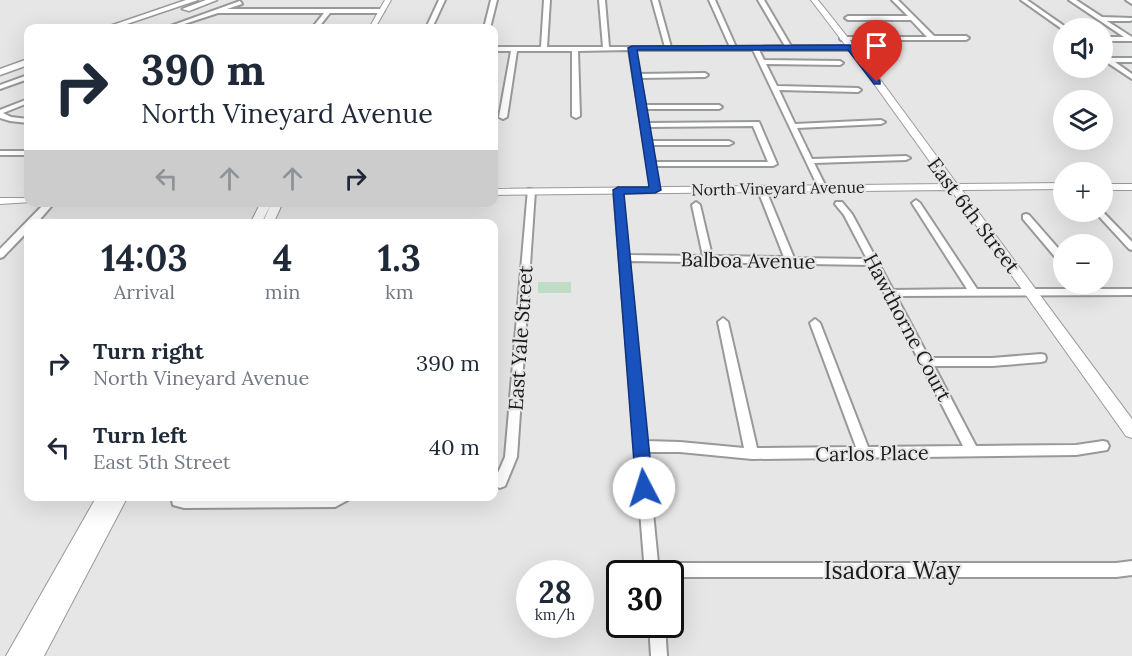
<!DOCTYPE html>
<html lang="en">
<head>
<meta charset="utf-8">
<style>
  body { margin:0; font-family:Lora,serif; background:#f6f6f7; color:#1f2937; height:100vh; display:flex; flex-direction:column; font-size:22px; white-space:nowrap }
  * { box-sizing:border-box; margin:0 }
  p { font-size:20px; color:#747a83 }
  .icon { flex:none; width:33px; height:33px; fill:none; stroke:currentColor; stroke-width:2; stroke-linecap:round; stroke-linejoin:round }
  .map { position:relative; flex:1; overflow:hidden }
  .details { position:absolute; left:24px; top:219px; width:474px; height:282px; display:flex; flex-direction:column; background:#fff; border-radius:12px; box-shadow:0 6px 24px #0002 }
  .details>* { flex:none }
  .top-card { position:absolute; left:24px; top:24px; width:474px; height:183px; border-radius:12px; box-shadow:0 6px 24px #0002; background:#fff; color:#1f2937; overflow:hidden }
  .fabs { position:absolute; left:1053px; top:18px; display:grid; gap:12px }
  .fabs a { display:grid; place-items:center; width:60px; height:60px; border-radius:50%; background:#fff; box-shadow:0 6px 24px #0002; font-size:30px }
  .speed { position:absolute; left:516px; top:560px; display:flex; gap:12px; font-size:30px; font-weight:700; text-align:center }
  .speed>* { display:grid; place-content:center; width:78px; height:78px; border-radius:50%; background:#fff; box-shadow:0 6px 24px #0002; line-height:1 }
  .speed small { font-size:15px; font-weight:400 }
  .speed .limit { border:3px solid #111; border-radius:9px; background:#fff; color:#111 }
  .pin { position:absolute; display:grid; place-items:center; width:51px; height:51px; color:#fff; margin:-62px -26px; border-radius:50% 50% 50% 0; rotate:-45deg; box-shadow:0 0 6px #0007 }
  .pin .icon { rotate:45deg }
  .me { position:absolute; width:66px; margin:-33px; rotate:355deg; stroke-linejoin:round; filter:drop-shadow(0 0 4px #0008) }
  .turn { display:flex; align-items:center; gap:21px; height:126px; padding:0 18px; font-size:27px }
  .turn .icon { width:78px; height:78px; stroke-width:2.5 }
  .turn b { display:block; font-size:42px; line-height:51px }
  .lanes { display:flex; align-items:center; height:57px; padding:0 18px; background:#0003; justify-content:center; gap:30px; direction:ltr }
  .lanes .off { opacity:.35 }
  .eta { display:flex; justify-content:space-evenly; align-items:center; height:102px; text-align:center }
  .eta b { font-size:36px; font-weight:700; line-height:42px }
  ul { padding:0; list-style:none }
  li { display:flex; align-items:center; gap:18px; height:84px; padding:0 18px }
  li div { flex:1 }
  li b { display:block; font-size:22px }
  li em { font-style:normal }
  .map>svg:first-child { display:block }
  .green { fill:#beddc4 }
  .lines { fill:none; stroke-linecap:round; stroke-linejoin:round }
  .minor-casing { stroke:#98999a; stroke-width:4 }
  .major-casing { stroke:#98999a; stroke-width:2 }
  .highway-casing { stroke:#98999a; stroke-width:3 }
  .minor { fill:#fff; fill-rule:evenodd }
  .major { fill:#fff; fill-rule:evenodd }
  .highway { fill:#fff; fill-rule:evenodd }
  .route { fill:#1951bd; stroke:#10357b; stroke-width:1.5 }
  .labels { text-anchor:middle; dominant-baseline:central; stroke-width:4.5; stroke-linejoin:round; paint-order:stroke }
  .far-street-label { font-size:16px; fill:#1b1b1c; stroke:#e6e6e7 }
  .street-label { font-size:20px; fill:#1b1b1c; stroke:#e6e6e7 }
  .near-street-label { font-size:24px; fill:#1b1b1c; stroke:#e6e6e7 }
</style>
</head>
<body>
<div class="map">
<svg width="1132" height="656" viewBox="0 0 1132 656">
  <rect width="100%" height="100%" fill="#e6e6e7"/>
  <path class="green" d="M538,282H571V293H538Z"/>
  <g class="lines">
    <defs>
      <path id="minor" d="M439,0H445L432,28H426Z
        M491,0H497L490,28H484Z
        M544,0H550L547,47H603L599,0H605L609,47H665L652,0H658L671,47H730L709,0H715L736,47L785,46L758,0H764L791,46H850L853,48L850,50H759L764,60L840,61L843,63L840,65L766,64L777,86L858,88L861,90L858,92L779,90L795,124L881,120L885,122L881,124L797,128L812,159L906,156L910,158L906,160L814,163L826,187L825,189H819L753,50H635L639,74L705,73L708,75L705,77L640,78L645,105H719L722,107L719,109H645L648,123L759,122L777,164L773,166H655L659,190L655,192H652L629,50L578,51L580,116L576,118L572,116V51H517L507,117L503,119L499,117L511,51H494V47H541ZM753,126L768,162H654L652,145H729L733,143L729,141H651L648,127Z
        M892,0H898L934,36H966L969,38L966,40H841L840,39L843,37H927L911,20H848L845,18L848,16H908Z
        M1021,0H1027L1067,28L1062,29Z
        M1069,0H1076L1102,17L1132,18V20L1130,21H1107L1132,37V41H1102V37H1124Z
        M1126,0H1132V4Z
        M240,1L242,4L227,9H381L384,11L381,13H330L318,28H312L324,13H218L172,28H165Z
        M1102,54L1109,58H1132V62H1115L1132,74V79L1102,59Z
        M28,75V79L0,89V85Z
        M28,99V103L3,113L11,117L28,119V123L10,121L0,118V110Z
        M0,151H28V155H0Z
        M758,186H761L765,188L794,258L867,259L844,215L835,204L836,202H842L852,214L893,290L967,289L912,203L916,200L920,203L977,289H1132V295L896,296L929,358H992L1041,354L1045,355L1046,358L1045,361L1041,362L992,366H934L976,446L1076,445L1103,441L1107,442L1109,446L1107,450L1076,455L752,459L680,452H647L658,563H1116L1132,561V575L1116,577H670V573H645L614,190L618,188L622,190L628,255L703,256L692,205L696,202L700,205L712,256L784,257L757,188ZM629,261L870,265L963,446L868,447L820,323L815,319L810,323L856,447L757,448L728,322L723,318L718,322L744,448L680,442L646,441Z
        M528,189H531L535,191L517,457L505,486L500,488L495,486L494,482L505,457Z
        M46,202H55L36,224H28V231L3,257L0,258V249Z
        M1102,211L1132,242V250L1129,249L1095,212Z
        M1026,214L1029,215L1064,255V265L1061,264L1023,219V215Z
        M171,496H349L348,500L335,507L184,508L173,505Z
        M649,624H665L667,656H651Z"/>
      <path id="major" d="M385,0H391L375,28H369Z
        M811,0H818L868,63L957,184L1064,183V189L962,190L1132,419V438L1126,436L951,190L494,195V189L946,184L862,67Z
        M1102,184H1132V190H1102Z
        M0,198H28V202H32L0,204Z
        M261,202H272L261,224H250Z
        M272,202H283L273,224H262Z
        M97,496H128L44,656H6Z"/>
      <path id="highway" d="M186,0H198L115,28H104Z
        M206,0H217L189,11L182,9Z
        M28,59V65L0,75V69Z"/>
    </defs>
    <use href="#minor" class="minor-casing"/>
    <use href="#major" class="major-casing"/>
    <use href="#highway" class="highway-casing"/>
    <use href="#minor" class="minor"/>
    <use href="#major" class="major"/>
    <use href="#highway" class="highway"/>
  </g>
  <path class="route" d="M850,45L880,81V84H874L848,50H637L661,190L655,193L624,194L653,488L650,493L644,495L638,493L636,488L613,190L618,187H649L628,48L632,46Z"/>
  <g class="labels">
    <g class="far-street-label">
      <text transform="translate(778 188) rotate(-1)">North Vineyard Avenue</text>
    </g>
    <g class="street-label">
      <text transform="translate(974 215) rotate(53)">East 6th Street</text>
      <text transform="translate(748 260) rotate(1)">Balboa Avenue</text>
      <text transform="translate(908 327) rotate(62)">Hawthorne Court</text>
      <text transform="translate(520 338) rotate(-86)">East Yale Street</text>
      <text transform="translate(872 453) rotate(-1)">Carlos Place</text>
    </g>
    <g class="near-street-label">
      <text x="892" y="570">Isadora Way</text>
    </g>
  </g>
</svg>
<div class="fabs">
<a><svg class="icon" aria-label="sound" viewBox="0 0 24 24"><path d="M4 9h4l5-4v14l-5-4H4zM17 9q2 3 0 6"/></svg></a>
<a><svg class="icon" aria-label="layers" viewBox="0 0 24 24"><path d="M12 4l9 5-9 5-9-5zM3 14l9 5 9-5"/></svg></a>
<a>+</a>
<a>−</a>
</div>
<div class="speed"><div>28<small>km/h</small></div><div class="limit">30</div></div>
<div class="pin" style="left:877px;top:82px;background:#d93025"><svg class="icon" aria-label="arrive" viewBox="0 0 24 24"><path d="M6 21V4h12l-3 4 3 4H6"/></svg></div>
<svg class="me" style="left:644px;top:488px" viewBox="-20 -20 40 40"><circle r="19" fill="#fff"/><path d="M0-13L10 11 0 6-10 11z" fill="#1951bd"/></svg>
<div class="top-card">
<div class="turn"><svg class="icon" aria-label="right" viewBox="0 0 24 24"><path d="M7 20v-9h11M14 6l5 5-5 5"/></svg><div><b>390 m</b>North Vineyard Avenue</div></div>
<div class="lanes"><svg class="icon off" aria-label="left" viewBox="0 0 24 24"><path d="M17 20v-9H6M10 6l-5 5 5 5"/></svg><svg class="icon off" aria-label="ahead" viewBox="0 0 24 24"><path d="M12 20V5M6 11l6-6 6 6"/></svg><svg class="icon off" aria-label="ahead" viewBox="0 0 24 24"><path d="M12 20V5M6 11l6-6 6 6"/></svg><svg class="icon" aria-label="right" viewBox="0 0 24 24"><path d="M7 20v-9h11M14 6l5 5-5 5"/></svg></div>
</div>
<section class="details">
<div class="eta">
<div><b>14:03</b><p>Arrival</p></div>
<div><b>4</b><p>min</p></div>
<div><b>1.3</b><p>km</p></div>
</div>
<ul>
<li><svg class="icon" aria-label="right" viewBox="0 0 24 24"><path d="M7 20v-9h11M14 6l5 5-5 5"/></svg><div><b>Turn right</b><p>North Vineyard Avenue</p></div><em>390 m</em></li>
<li><svg class="icon" aria-label="left" viewBox="0 0 24 24"><path d="M17 20v-9H6M10 6l-5 5 5 5"/></svg><div><b>Turn left</b><p>East 5th Street</p></div><em>40 m</em></li>
</ul>
</section>
</div>
</body>
</html>
